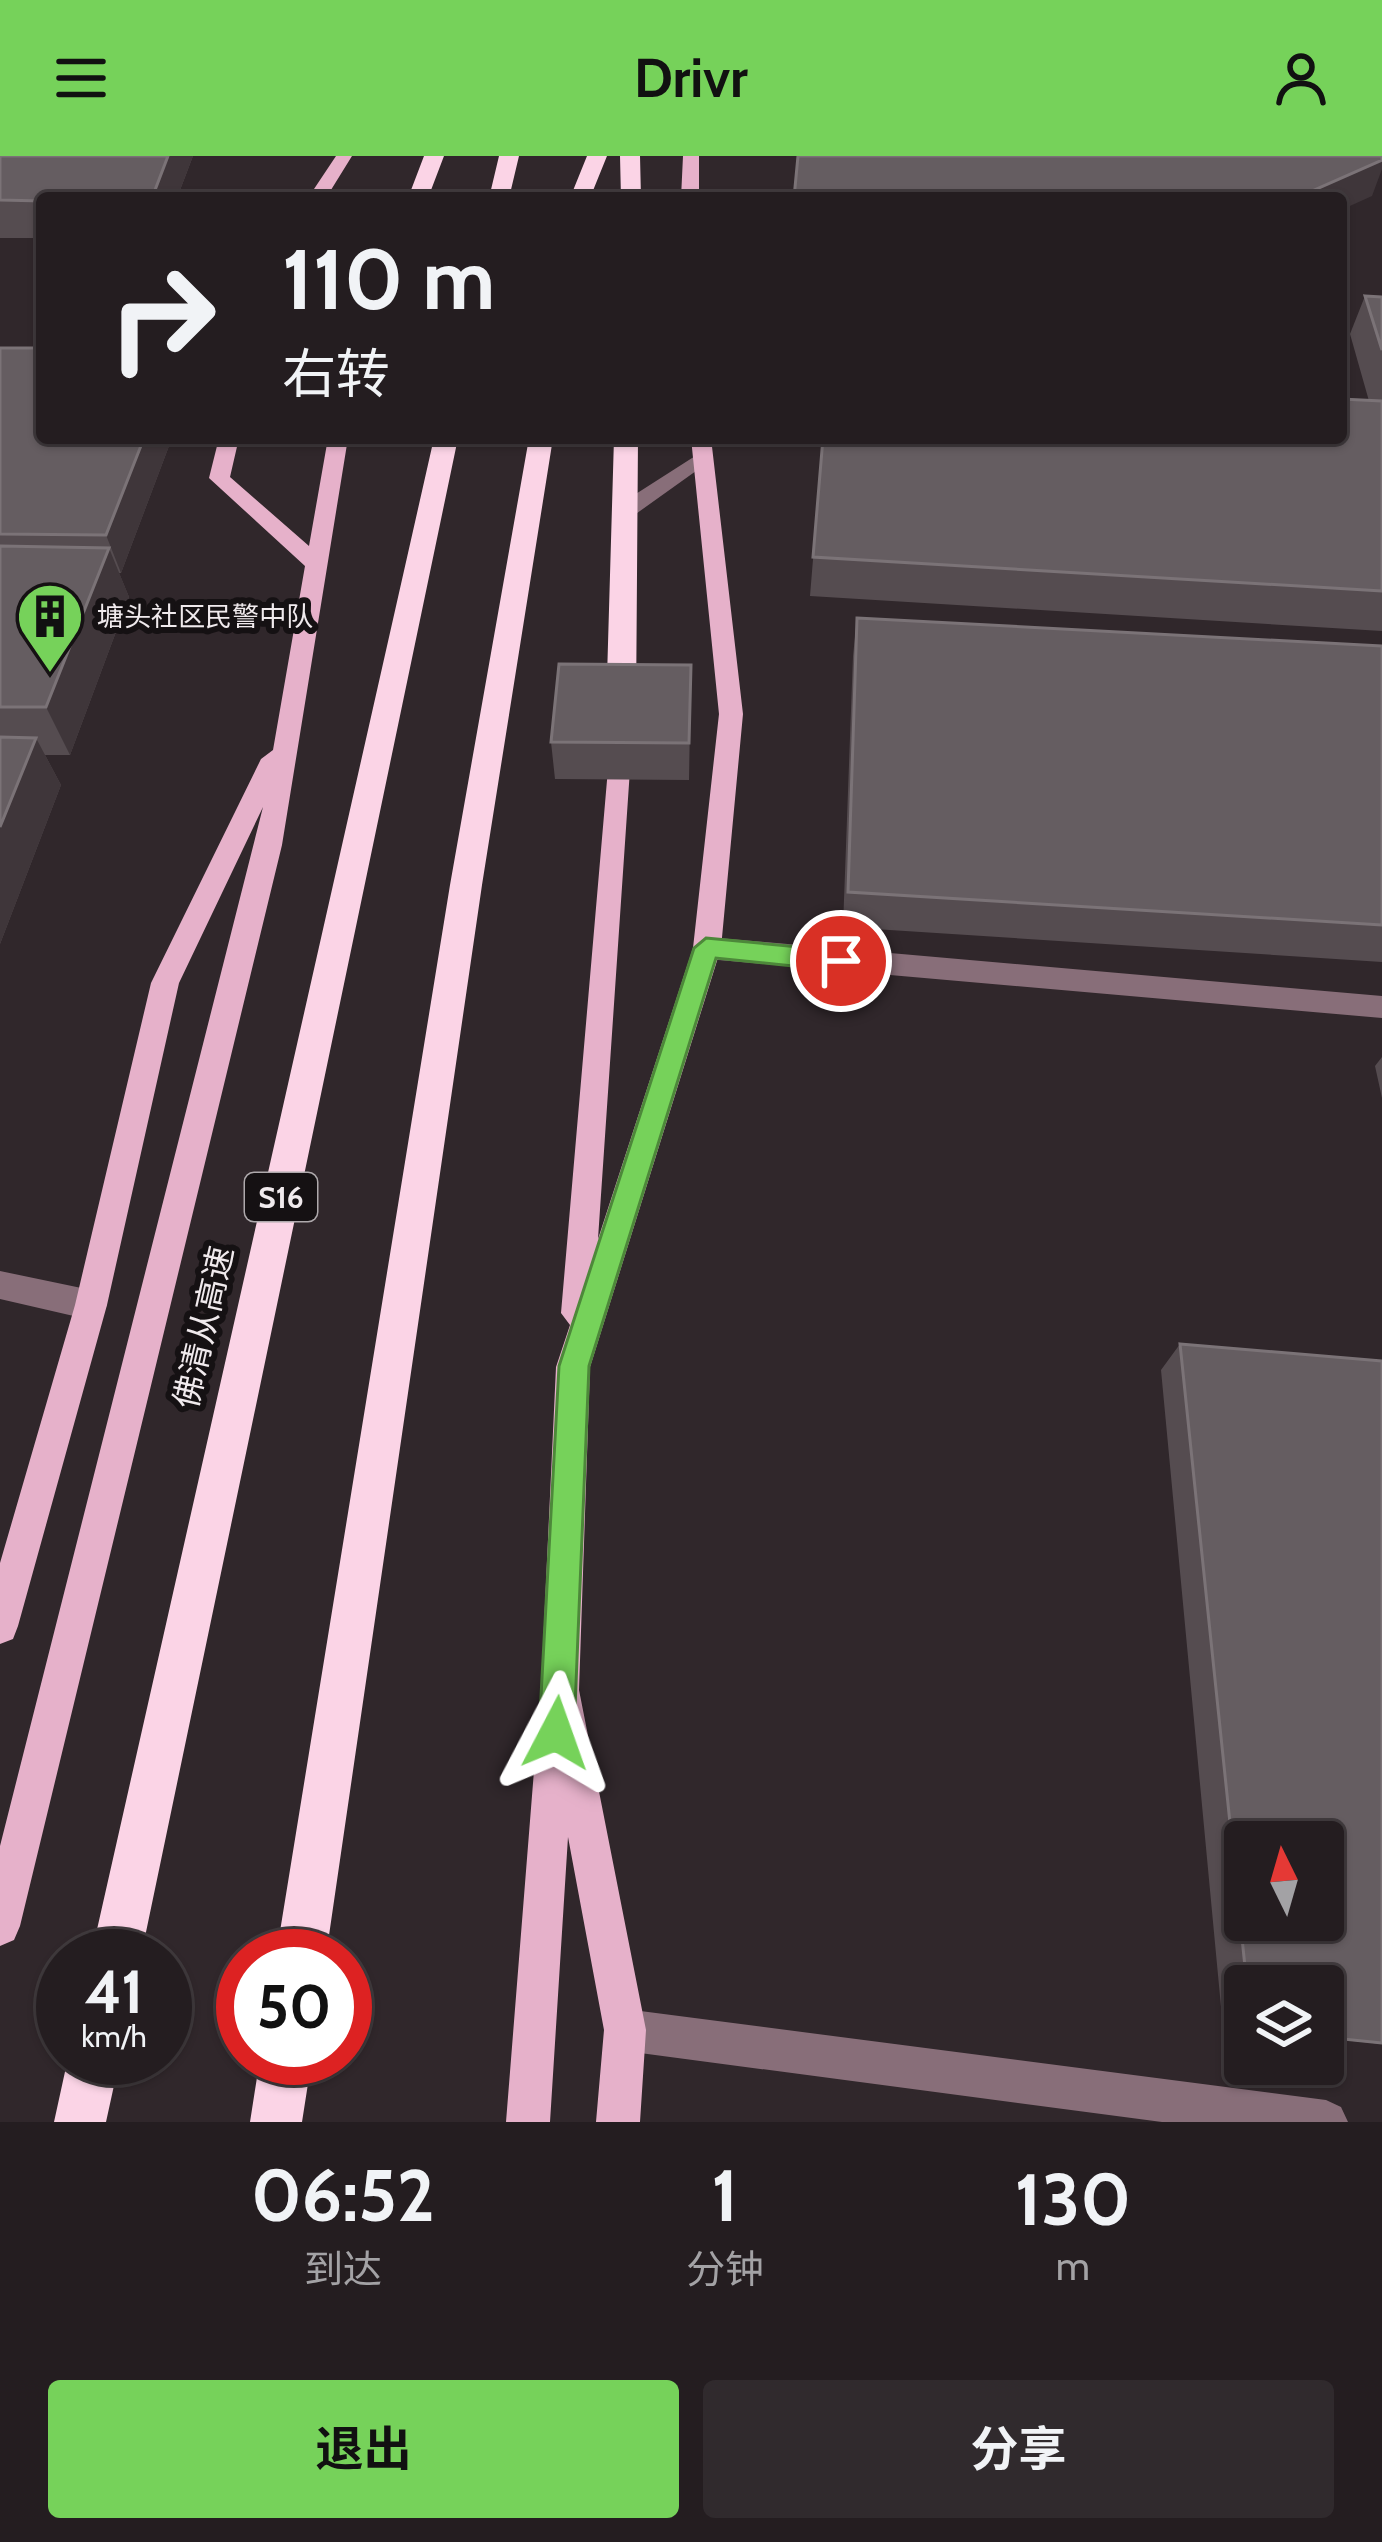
<!DOCTYPE html>
<html lang="zh">
<head>
<meta charset="utf-8">
<style>
  body { margin:0; font-family:Cabin,"Noto Sans SC",sans-serif; background:#302a2d; color:#f1f3f6; height:100vh; display:flex; flex-direction:column; font-size:45px; white-space:nowrap }
  * { box-sizing:border-box; margin:0 }
  p { font-size:39px; color:#a3a2a5 }
  .icon { flex:none; width:66px; height:66px; fill:none; stroke:currentColor; stroke-width:2; stroke-linecap:round; stroke-linejoin:round }
  .map { position:relative; height:1966px; overflow:hidden }
  .panel { display:flex; flex-direction:column; background:#241d20; flex:1 }
  .panel>* { flex:none }
  .top-card { position:absolute; left:36px; top:36px; width:1311px; height:252px; border-radius:12px; box-shadow:0 3px 9px #0004,0 0 0 3px #413b3e; background:#241d20; color:#f1f3f6; overflow:hidden }
  .needle { width:78px; rotate:355deg }
  .fabs { position:absolute; left:1224px; top:1665px; display:grid; gap:24px }
  .fabs a { display:grid; place-items:center; width:120px; height:120px; border-radius:12px; background:#241d20; box-shadow:0 3px 9px #0004,0 0 0 3px #413b3e; font-size:60px }
  .speed { position:absolute; left:36px; top:1773px; display:flex; gap:24px; font-size:60px; font-weight:700; text-align:center }
  .speed>* { display:grid; place-content:center; width:156px; height:156px; border-radius:50%; background:#241d20; box-shadow:0 3px 9px #0004,0 0 0 3px #413b3e; line-height:1 }
  .speed small { font-size:30px; font-weight:400 }
  .speed .limit { border:18px solid #d22; background:#fff; color:#111 }
  .pin { position:absolute; display:grid; place-items:center; width:102px; height:102px; color:#fff; margin:-51px; border:6px solid #fff; border-radius:50%; box-shadow:0 3px 12px #0007 }
  .me { position:absolute; width:132px; margin:-66px; rotate:4deg; stroke-linejoin:round; filter:drop-shadow(0 0 9px #0008) }
  .turn { display:flex; align-items:center; gap:42px; height:252px; padding:0 48px; font-size:54px }
  .turn .icon { width:156px; height:156px; stroke-width:2.5 }
  .turn b { display:block; font-size:84px; line-height:102px }
  .eta { display:flex; justify-content:space-evenly; align-items:center; height:204px; text-align:center }
  .eta b { font-size:72px; font-weight:700; line-height:84px }
  .primary-button { display:flex; gap:24px; margin-top:auto; padding:24px 48px }
  .primary-button a { flex:1; height:138px; border-radius:12px; background:#76d25a; color:#111; font-size:48px; font-weight:700; line-height:138px; text-align:center }
  .primary-button a+a { background:#302a2d; color:#f1f3f6 }
  header { display:flex; justify-content:space-between; align-items:center; height:156px; padding:0 48px; background:#76d25a; color:#111; font-size:54px; font-weight:700 }
  .map>svg:first-child { display:block }
  .lines { fill:none; stroke-linecap:round; stroke-linejoin:round }
  .minor { fill:#886e79; fill-rule:evenodd }
  .major { fill:#e6b1ca; fill-rule:evenodd }
  .highway { fill:#fbd4e6; fill-rule:evenodd }
  .wall { fill:#554c50 }
  .shaded-wall { fill:#3f363a }
  .building { fill:#655d61; stroke:#7b7377; stroke-width:3; fill-rule:evenodd }
  .route { fill:#76d25a; stroke:#4d883a; stroke-width:3 }
  .labels { text-anchor:middle; dominant-baseline:central; stroke-width:12; stroke-linejoin:round; paint-order:stroke }
  .far-poi-label { font-size:27px; fill:#f0eaed; stroke:#151113; text-anchor:start }
  .shield { fill:#151113; stroke:#aea9ac; stroke-width:3 }
  .shield-label { font-size:30px; font-weight:bold; fill:#f0eaed }
  .street-label { font-size:33px; fill:#f0eaed; stroke:#151113 }
</style>
</head>
<body>
<header><svg class="icon" aria-label="menu" viewBox="0 0 24 24"><path d="M4 6h16M4 12h16M4 18h16"/></svg>Drivr<svg class="icon" aria-label="person" viewBox="0 0 24 24"><circle cx="12" cy="8" r="4"/><path d="M4 21q1-7 8-7t8 7"/></svg></header>
<div class="map">
<svg width="1382" height="1966" viewBox="0 0 1382 1966">
  <rect width="100%" height="100%" fill="#30272b"/>
  <g class="lines">
    <path class="minor" d="M703,295L710,297V305L633,360H617V350Z
      M707,781L1382,840V862L707,803L693,792Z
      M0,1115L91,1134L102,1139L107,1149L102,1159L91,1164L0,1143Z
      M625,1853L1326,1944L1341,1951L1348,1966H1162L625,1895L610,1889L604,1874L610,1859Z"/>
    <path class="major" d="M336,0H352L326,42H308Z
      M683,0H699V42H681Z
      M219,282H239L230,321L309,390L328,282H348L282,689L20,1770L14,1784L0,1790V1690L263,651L179,827L107,1149L18,1470L13,1483L0,1488V1407L75,1149L151,827L261,603L273,594L305,410L209,322Z
      M691,282H711L743,558L721,792L590,1211L579,1534L646,1874L640,1966H596L604,1874L568,1681L550,1966H506L537,1577L546,1562L541,1534L556,1211L570,1169L561,1157L611,578L620,575L632,584L598,1083L693,792L719,558Z"/>
    <path class="highway" d="M424,0H444L428,42H408Z
      M499,0H519L509,42H489Z
      M587,0H607L590,42H570Z
      M620,0H640L641,42H621Z
      M434,282H458L141,1800H91Z
      M529,282H553L482,729L326,1800H276L450,729Z
      M614,282H638L636,556L621,566L606,556Z
      M68,1902H120L106,1966H54Z
      M260,1902H312L302,1966H250Z"/>
  </g>
  <path class="wall" d="M0,0H193L177,42H42V82H0Z
    M1365,140L1382,141V475L810,440L823,282L1369,245L1350,178Z
    M0,192L172,282L121,417H119L129,441L70,599H45L61,629L0,788Z
    M857,462L1382,490V806L843,771L853,500Z
    M691,509L689,624L555,623L551,586Z
    M1382,901V942L1375,910Z
    M1180,1188L1382,1205V1888L1323,1882V1830H1245V1874L1223,1872L1161,1214Z"/>
  <path class="shaded-wall" d="M168,0H193L177,42H152Z
    M1382,4V13L1372,40L1341,54V42H1308L1310,36Z
    M144,282H172L121,417L106,379Z
    M109,392L129,441L70,599L46,551Z
    M36,582L61,629L0,788V671Z"/>
  <path class="building" d="M0,0H168L152,42H42V45L0,44Z
    M798,0H1382V4L1310,36L1311,42H794Z
    M1365,140L1382,141V194Z
    M0,192H42V282H144L106,379L0,378Z
    M1341,243L1382,245V435L813,401L823,282H1341Z
    M0,390L109,392L46,551H0Z
    M857,462L1382,490V769L848,736Z
    M559,508L691,509L689,587L551,586Z
    M0,581L36,582L0,671Z
    M1180,1188L1382,1205V1887L1323,1881V1830H1247ZM1245,1686H1323V1764H1245Z"/>
  <path class="route" d="M706,782L841,795L853,805L841,815L716,802L589,1210L574,1577L569,1590L556,1595L544,1590L539,1577L559,1210L694,792Z"/>
  <defs>
    <symbol id="building-pin" viewBox="-11 -11 22 30"><path d="M0 17L-7.5 6A9.5 9.5 0 1 1 7.5 6Z" fill="#76d25a" stroke="#151113"/><path d="M-4-6H4V6H1V3H-1V6H-4ZM-2.5-4.3h1.7v1.8h-1.7ZM.8-4.3h1.7v1.8H.8ZM-2.5-1h1.7V.8h-1.7ZM.8-1h1.7V.8H.8Z" fill="#111"/></symbol>
  </defs>
  <g fill-rule="evenodd">
    <use href="#building-pin" x="12" y="422" width="76" height="104"/>
  </g>
  <g class="labels">
    <g class="far-poi-label">
      <text x="97" y="460">塘头社区民警中队</text>
    </g>
    <rect class="shield" x="245" y="1017" width="72" height="48" rx="9"/>
    <g class="shield-label">
      <text x="281" y="1041">S16</text>
    </g>
    <g class="street-label">
      <text transform="translate(203 1171) rotate(-77)">佛清从高速</text>
    </g>
  </g>
</svg>
<div class="fabs">
<a><svg class="needle" viewBox="-14 -14 28 28"><path d="M0-13l5 13h-10z" fill="#e53935"/><path d="M0 13l5-13h-10z" fill="#a3a2a5"/></svg></a>
<a><svg class="icon" aria-label="layers" viewBox="0 0 24 24"><path d="M12 4l9 5-9 5-9-5zM3 14l9 5 9-5"/></svg></a>
</div>
<div class="speed"><div>41<small>km/h</small></div><div class="limit">50</div></div>
<div class="pin" style="left:841px;top:805px;background:#d93025"><svg class="icon" aria-label="arrive" viewBox="0 0 24 24"><path d="M6 21V4h12l-3 4 3 4H6"/></svg></div>
<svg class="me" style="left:556px;top:1577px" viewBox="-20 -20 40 40"><path d="M0-17L14 15 0 8-14 15z" fill="#76d25a" stroke="#fff" stroke-width="4"/></svg>
<div class="top-card">
<div class="turn"><svg class="icon" aria-label="right" viewBox="0 0 24 24"><path d="M7 20v-9h11M14 6l5 5-5 5"/></svg><div><b>110 m</b>右转</div></div>
</div>
</div>
<section class="panel">
<div class="eta">
<div><b>06:52</b><p>到达</p></div>
<div><b>1</b><p>分钟</p></div>
<div><b>130</b><p>m</p></div>
</div>
<div class="primary-button"><a>退出</a><a>分享</a></div>
</section>
</body>
</html>
